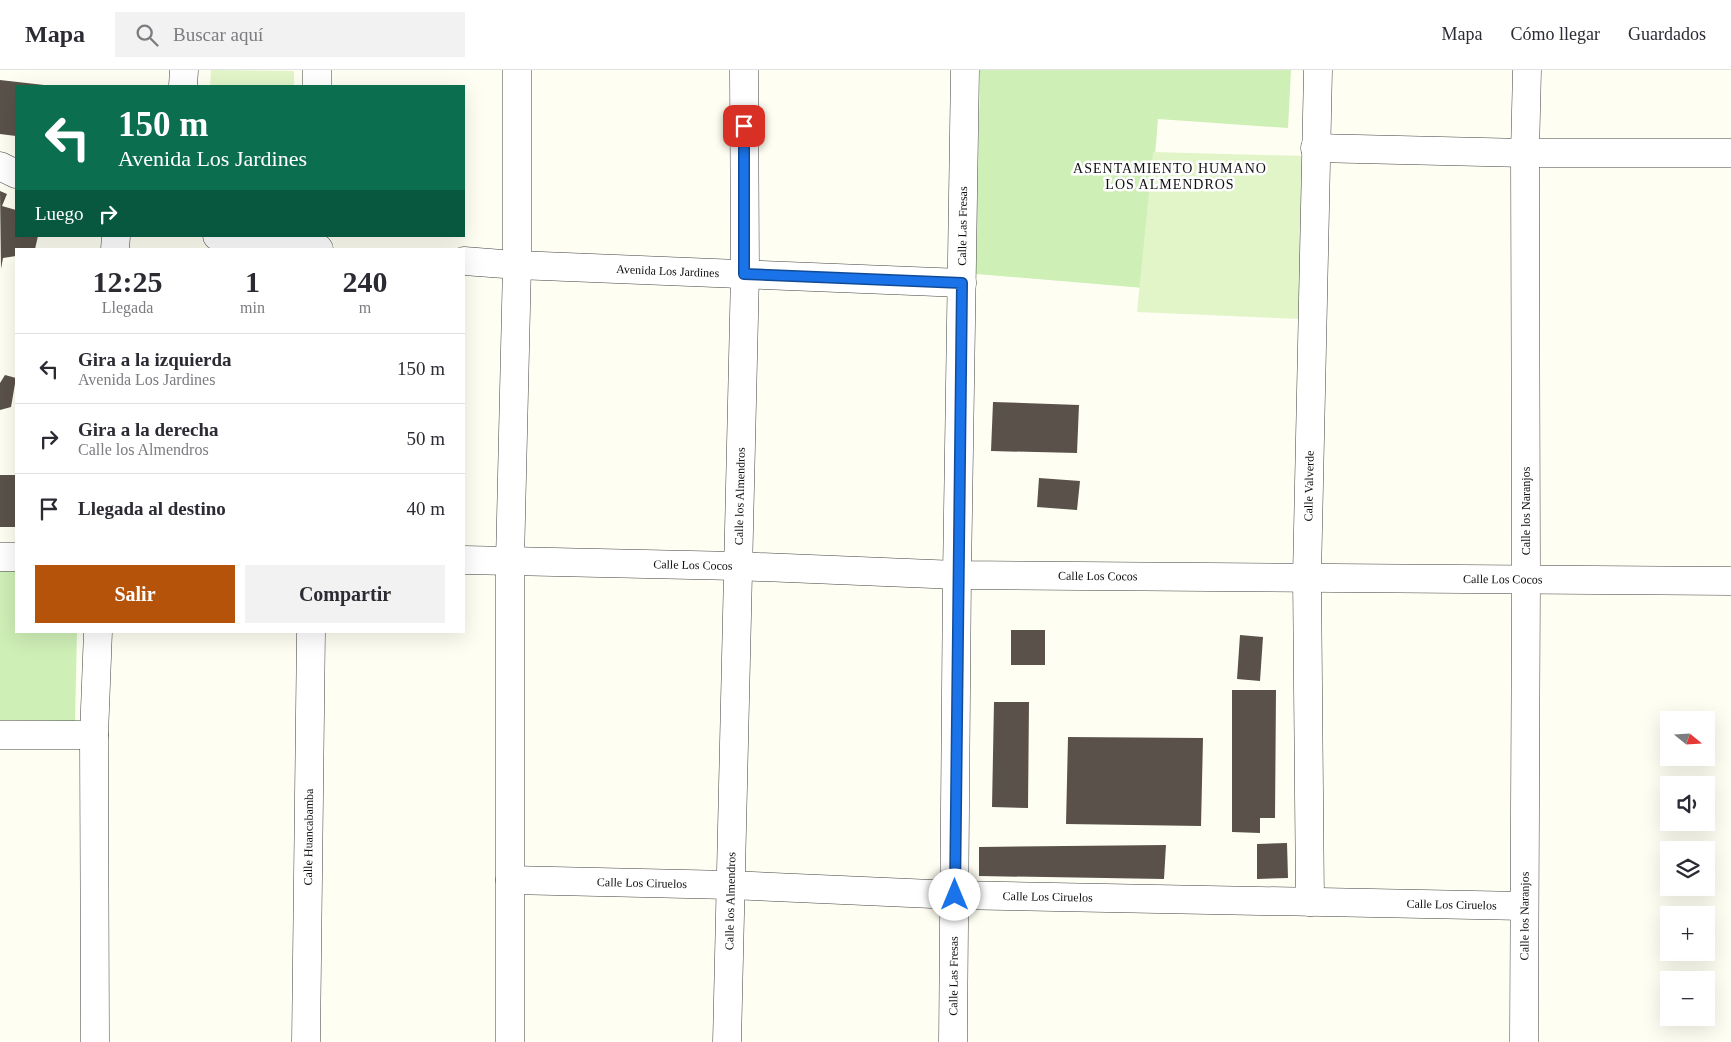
<!DOCTYPE html>
<html lang="es">
<head>
<meta charset="utf-8">
<style>
  body { margin:0; font-family:Georgia,serif; background:#f2f2f3; color:#2b2b33; height:100vh; display:flex; flex-direction:column; font-size:19px; white-space:nowrap }
  * { box-sizing:border-box; margin:0 }
  p { font-size:16px; color:#7c7c81 }
  .icon { flex:none; width:28px; height:28px; fill:none; stroke:currentColor; stroke-width:2; stroke-linecap:round; stroke-linejoin:round }
  .map { position:relative; flex:1; overflow:hidden }
  .details { position:absolute; left:15px; top:178px; width:450px; height:385px; display:flex; flex-direction:column; background:#fff; border-radius:0px; box-shadow:0 5px 20px #0002 }
  .details>* { flex:none }
  .guide { position:absolute; left:15px; top:15px; width:450px; height:152px; border-radius:0px; box-shadow:0 5px 20px #0002; background:#0b6e4f; color:#fff; overflow:hidden }
  .needle { width:32px; rotate:108deg }
  .tools { position:absolute; left:1660px; top:641px; display:grid; gap:10px }
  .tools a { display:grid; place-items:center; width:55px; height:55px; border-radius:0px; background:#fff; box-shadow:0 5px 20px #0002; font-size:25px }
  .pin { position:absolute; display:grid; place-items:center; width:42px; height:42px; color:#fff; margin:-21px; border-radius:10px; box-shadow:0 2px 8px #0006 }
  .me { position:absolute; width:55px; margin:-28px; rotate:0deg; stroke-linejoin:round; filter:drop-shadow(0 0 4px #0008) }
  .turn { display:flex; align-items:center; gap:18px; height:105px; padding:0 20px; font-size:22px }
  .turn .icon { width:65px; height:65px; stroke-width:2.5 }
  .turn b { display:block; font-size:35px; line-height:42px }
  .then { display:flex; align-items:center; height:48px; padding:0 20px; background:#0003; gap:10px; font-size:19px }
  .eta { display:flex; justify-content:space-evenly; align-items:center; height:85px; text-align:center }
  .eta b { font-size:30px; font-weight:700; line-height:35px }
  .primary-button { display:flex; gap:10px; margin-top:auto; padding:10px 20px }
  .primary-button a { flex:1; height:58px; border-radius:0px; background:#b45309; color:#fff; font-size:20px; font-weight:700; line-height:58px; text-align:center }
  .primary-button a+a { background:#f2f2f3; color:#2b2b33 }
  ul { padding:0; list-style:none }
  li { display:flex; align-items:center; gap:15px; height:70px; padding:0 20px; border-top:1px solid #e1e1e2 }
  li div { flex:1 }
  li b { display:block; font-size:19px }
  li em { font-style:normal }
  header { display:flex; align-items:center; gap:30px; box-sizing:border-box; height:70px; padding:0 25px; background:#fff; border-bottom:1px solid #e1e1e2 }
  header strong { font-size:24px }
  nav { display:flex; gap:28px; margin-inline-start:auto; font-size:18px }
  .search { width:350px; height:45px; background:#f2f2f3; display:flex; align-items:center; gap:12px; box-sizing:border-box; padding:0 18px; border-radius:0px; color:#7c7c81; font-size:19px }
  .map>svg:first-child { display:block }
  .park { fill:#ceefb6 }
  .pitch { fill:#e1f5c9 }
  .building { fill:#5a524a }
  .lines { fill:none; stroke-linecap:round; stroke-linejoin:round }
  .minor-casing { stroke:#424242; stroke-width:29 }
  .minor { stroke:#fff; stroke-width:28 }
  .route-casing { stroke:#114b97; stroke-width:12 }
  .route { stroke:#1a73e8; stroke-width:9 }
  .labels { text-anchor:middle; dominant-baseline:central; stroke-width:5; stroke-linejoin:round; paint-order:stroke }
  .street-label { font-size:12px; fill:#0f0f0f; stroke:#fff }
  .neighbourhood-label { font-size:14px; letter-spacing:1px; fill:#0f0f0f; stroke:#fff }
</style>
</head>
<body>
<header>
<strong>Mapa</strong>
<div class="search"><svg class="icon" aria-label="search" viewBox="0 0 24 24"><circle cx="10" cy="10" r="6"/><path d="M15 15l6 6"/></svg>Buscar aquí</div>
<nav><a>Mapa</a><a>Cómo llegar</a><a>Guardados</a></nav>
</header>
<div class="map">
<svg width="1731" height="972" viewBox="0 0 1731 972">
  <rect width="100%" height="100%" fill="#fffef2"/>
  <path class="park" d="M980,0H1291L1288,58L1158,49L1144,218L976,204Z
    M0,500L16,501V561H77L75,651L0,650Z"/>
  <path class="pitch" d="M211,0L294,1V16H210Z
    M1153,82L1305,86L1301,249L1137,242Z"/>
  <path class="building" d="M0,10L44,15L16,16V66L0,64Z
    M0,121L7,124L2,136L16,140V166H38L35,179H16V186L3,188L1,199Z
    M5,305L16,308L11,337L0,340V313Z
    M993,332L1079,335L1077,383L991,381Z
    M0,405H16V457H0Z
    M1039,408L1080,411L1077,440L1037,437Z
    M1011,560H1045V595H1011Z
    M1240,565L1263,567L1260,611L1237,609Z
    M1232,620H1276L1275,748H1260V763L1232,762Z
    M994,632H1029L1028,738L992,737Z
    M1068,667L1203,668L1201,756L1066,754Z
    M1287,773L1288,808L1257,809V774Z
    M1166,775L1164,809L979,806V777Z"/>
  <g class="lines">
    <defs>
      <g id="minor">
        <path d="M183,16L184,0"/>
        <path d="M317,16V0"/>
        <path d="M1315,78L1525,83H1731"/>
        <path d="M0,96L16,104"/>
        <path d="M217,166L319,179"/>
        <path d="M115,179L116,166"/>
        <path id="s1" d="M464,191L517,195L962,213"/>
        <path d="M0,487H16"/>
        <path id="s2" d="M464,490L736,496L957,505L1731,511"/>
        <path d="M0,665H94"/>
        <path id="s3" d="M510,810L730,815L955,825L1524,836"/>
        <path id="s4" d="M1310,832L1307,506L1318,0"/>
        <path d="M95,972L94,665L98,561"/>
        <path id="s5" d="M306,972L311,561"/>
        <path d="M510,972V491L517,195V0"/>
        <path id="s6" d="M727,972L745,204L744,0"/>
        <path id="s7" d="M953,972L957,505L965,0"/>
        <path id="s8" d="M1524,972L1526,509L1525,83L1527,0"/>
      </g>
    </defs>
    <use href="#minor" class="minor-casing"/>
    <use href="#minor" class="minor"/>
  </g>
  <g class="lines">
    <defs>
      <path id="route" d="M744,56V204L962,213L955,825"/>
    </defs>
    <use href="#route" class="route-casing"/>
    <use href="#route" class="route"/>
  </g>
  <g class="labels">
    <g class="street-label">
      <text stroke="none"><textPath href="#s7" startOffset="816">Calle Las Fresas</textPath></text>
      <text stroke="none"><textPath href="#s1" startOffset="204">Avenida Los Jardines</textPath></text>
      <text stroke="none"><textPath href="#s4" startOffset="416">Calle Valverde</textPath></text>
      <text stroke="none"><textPath href="#s6" startOffset="546">Calle los Almendros</textPath></text>
      <text transform="translate(1526 441) rotate(-90)">Calle los Naranjos</text>
      <text stroke="none"><textPath href="#s2" startOffset="229">Calle Los Cocos</textPath></text>
      <text stroke="none"><textPath href="#s2" startOffset="634">Calle Los Cocos</textPath></text>
      <text stroke="none"><textPath href="#s2" startOffset="1039">Calle Los Cocos</textPath></text>
      <text stroke="none"><textPath href="#s5" startOffset="205">Calle Huancabamba</textPath></text>
      <text stroke="none"><textPath href="#s3" startOffset="132">Calle Los Ciruelos</textPath></text>
      <text stroke="none"><textPath href="#s3" startOffset="538">Calle Los Ciruelos</textPath></text>
      <text stroke="none"><textPath href="#s6" startOffset="141">Calle los Almendros</textPath></text>
      <text stroke="none"><textPath href="#s3" startOffset="942">Calle Los Ciruelos</textPath></text>
      <text stroke="none"><textPath href="#s8" startOffset="126">Calle los Naranjos</textPath></text>
      <text stroke="none"><textPath href="#s7" startOffset="66">Calle Las Fresas</textPath></text>
    </g>
    <g class="neighbourhood-label">
      <text x="1170" y="98">ASENTAMIENTO HUMANO<tspan x="1170" dy="16">LOS ALMENDROS</tspan></text>
    </g>
  </g>
</svg>
<div class="tools">
<a><svg class="needle" viewBox="-14 -14 28 28"><path d="M0-13l5 13h-10z" fill="#e53935"/><path d="M0 13l5-13h-10z" fill="#7c7c81"/></svg></a>
<a><svg class="icon" aria-label="sound" viewBox="0 0 24 24"><path d="M4 9h4l5-4v14l-5-4H4zM17 9q2 3 0 6"/></svg></a>
<a><svg class="icon" aria-label="layers" viewBox="0 0 24 24"><path d="M12 4l9 5-9 5-9-5zM3 14l9 5 9-5"/></svg></a>
<a>+</a>
<a>−</a>
</div>
<div class="pin" style="left:744px;top:56px;background:#d93025"><svg class="icon" aria-label="arrive" viewBox="0 0 24 24"><path d="M6 21V4h12l-3 4 3 4H6"/></svg></div>
<svg class="me" style="left:955px;top:825px" viewBox="-20 -20 40 40"><circle r="19" fill="#fff"/><path d="M0-13L10 11 0 6-10 11z" fill="#1a73e8"/></svg>
<div class="guide">
<div class="turn"><svg class="icon" aria-label="left" viewBox="0 0 24 24"><path d="M17 20v-9H6M10 6l-5 5 5 5"/></svg><div><b>150 m</b>Avenida Los Jardines</div></div>
<div class="then">Luego<svg class="icon" aria-label="right" viewBox="0 0 24 24"><path d="M7 20v-9h11M14 6l5 5-5 5"/></svg></div>
</div>
<section class="details">
<div class="eta">
<div><b>12:25</b><p>Llegada</p></div>
<div><b>1</b><p>min</p></div>
<div><b>240</b><p>m</p></div>
</div>
<ul>
<li><svg class="icon" aria-label="left" viewBox="0 0 24 24"><path d="M17 20v-9H6M10 6l-5 5 5 5"/></svg><div><b>Gira a la izquierda</b><p>Avenida Los Jardines</p></div><em>150 m</em></li>
<li><svg class="icon" aria-label="right" viewBox="0 0 24 24"><path d="M7 20v-9h11M14 6l5 5-5 5"/></svg><div><b>Gira a la derecha</b><p>Calle los Almendros</p></div><em>50 m</em></li>
<li><svg class="icon" aria-label="arrive" viewBox="0 0 24 24"><path d="M6 21V4h12l-3 4 3 4H6"/></svg><div><b>Llegada al destino</b></div><em>40 m</em></li>
</ul>
<div class="primary-button"><a>Salir</a><a>Compartir</a></div>
</section>
</div>
</body>
</html>
